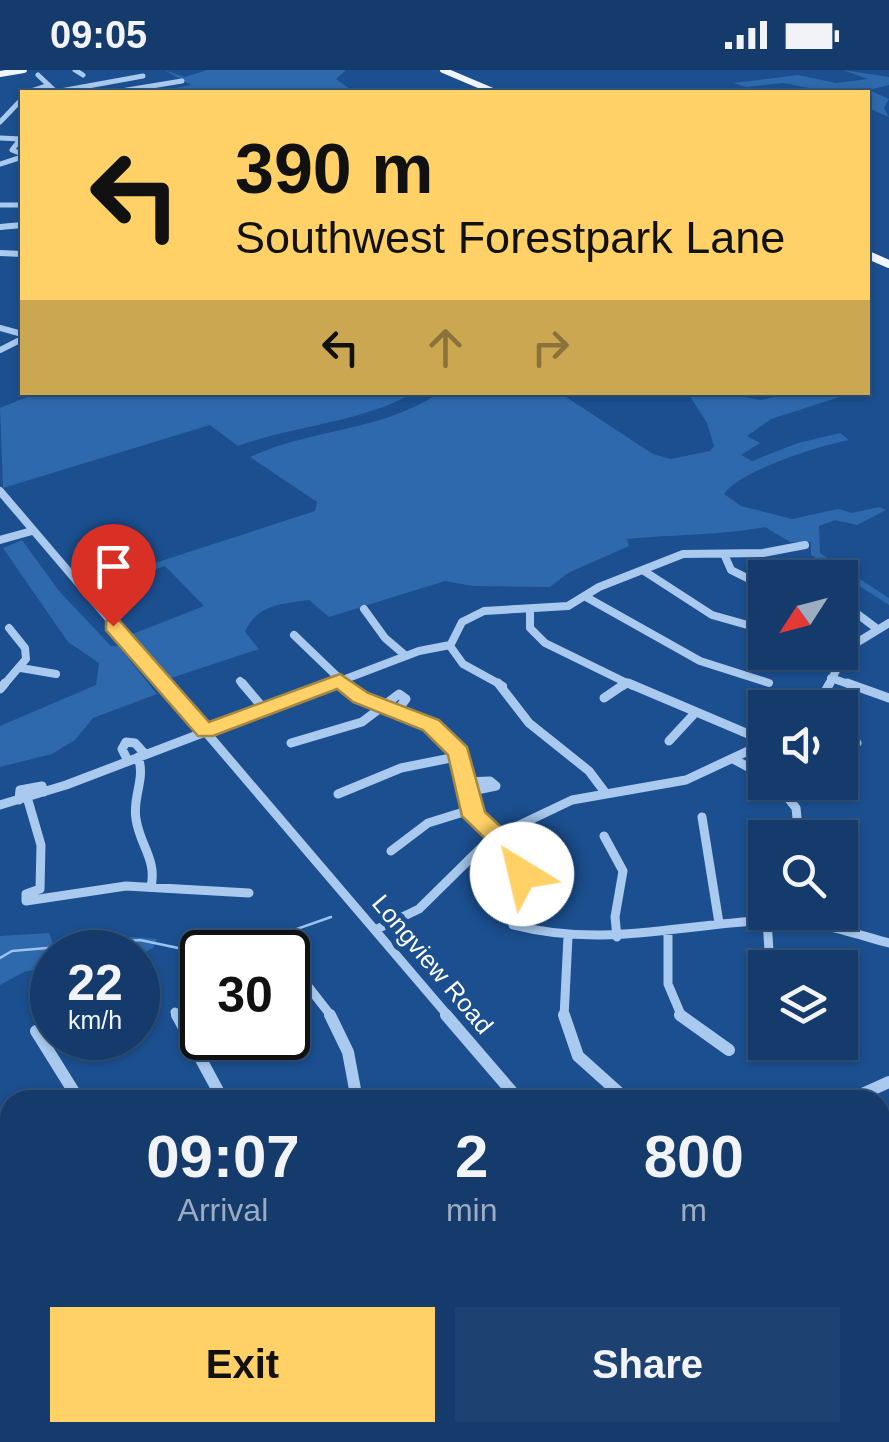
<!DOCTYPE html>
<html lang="en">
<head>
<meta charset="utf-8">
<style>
  body { margin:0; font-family:Helvetica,sans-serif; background:#1d4271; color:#f1f3f6; height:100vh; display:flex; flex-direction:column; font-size:38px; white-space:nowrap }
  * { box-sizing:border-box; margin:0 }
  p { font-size:32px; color:#9dadc1 }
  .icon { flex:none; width:55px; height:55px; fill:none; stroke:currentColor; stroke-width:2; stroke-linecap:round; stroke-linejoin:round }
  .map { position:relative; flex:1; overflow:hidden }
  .sheet { position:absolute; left:0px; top:1020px; width:890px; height:352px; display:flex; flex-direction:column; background:#143b6b; border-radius:30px 30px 0 0; box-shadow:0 2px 8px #0004,0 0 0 2px #33557e }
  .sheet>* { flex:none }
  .banner { position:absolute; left:20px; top:20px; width:850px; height:305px; border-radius:0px; box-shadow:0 2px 8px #0004,0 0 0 2px #33557e; background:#ffd166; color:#111; overflow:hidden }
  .needle { width:65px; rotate:234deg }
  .tools { position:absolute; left:748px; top:490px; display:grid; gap:20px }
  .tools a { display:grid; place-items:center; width:110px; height:110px; border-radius:0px; background:#143b6b; box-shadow:0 2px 8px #0004,0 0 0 2px #33557e; font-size:50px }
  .speed { position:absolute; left:30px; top:860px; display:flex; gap:20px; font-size:50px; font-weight:700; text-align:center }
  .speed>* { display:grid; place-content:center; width:130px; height:130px; border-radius:50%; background:#143b6b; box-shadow:0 2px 8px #0004,0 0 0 2px #33557e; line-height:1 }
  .speed small { font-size:25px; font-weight:400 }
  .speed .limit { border:5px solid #111; border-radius:15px; background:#fff; color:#111 }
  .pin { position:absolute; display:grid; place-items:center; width:85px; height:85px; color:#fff; margin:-102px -42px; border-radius:50% 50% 50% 0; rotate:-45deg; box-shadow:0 0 10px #0007 }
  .pin .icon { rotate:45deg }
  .me { position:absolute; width:110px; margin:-55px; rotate:324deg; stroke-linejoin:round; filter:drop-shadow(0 0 8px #0008) }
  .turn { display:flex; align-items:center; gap:35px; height:210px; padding:0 50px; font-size:45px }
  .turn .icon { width:130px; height:130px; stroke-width:2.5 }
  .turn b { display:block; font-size:70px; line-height:85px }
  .lanes { display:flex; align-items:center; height:95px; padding:0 50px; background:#0003; justify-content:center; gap:50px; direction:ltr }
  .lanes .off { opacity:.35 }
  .eta { display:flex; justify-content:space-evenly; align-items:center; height:170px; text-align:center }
  .eta b { font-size:60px; font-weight:600; line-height:70px }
  .button { display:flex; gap:20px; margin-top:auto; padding:20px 50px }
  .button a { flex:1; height:115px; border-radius:0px; background:#ffd166; color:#111; font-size:40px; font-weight:600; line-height:115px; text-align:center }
  .button a+a { background:#1d4271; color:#f1f3f6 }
  .status { display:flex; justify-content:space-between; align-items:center; height:70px; padding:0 50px; background:#143b6b; direction:ltr }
  .status svg { height:28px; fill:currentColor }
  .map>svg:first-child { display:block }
  .green { fill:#2e69ad }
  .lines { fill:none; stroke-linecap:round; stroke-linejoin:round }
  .stream { stroke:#9cc4f0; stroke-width:2.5 }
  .minor-far4 { stroke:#a9c9ee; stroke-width:5 }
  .minor-far3 { stroke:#a9c9ee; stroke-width:6 }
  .minor-far2 { stroke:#a9c9ee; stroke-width:8 }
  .minor-far1 { stroke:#a9c9ee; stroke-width:9 }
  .minor { stroke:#a9c9ee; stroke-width:12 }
  .major-far1 { stroke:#f0f6ff; stroke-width:6 }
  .major { stroke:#f0f6ff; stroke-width:8 }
  .route { fill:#ffd166; stroke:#a68842; stroke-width:2.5 }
  .labels { text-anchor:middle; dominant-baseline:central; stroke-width:10; stroke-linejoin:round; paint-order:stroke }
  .street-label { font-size:25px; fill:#fff; stroke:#1b4f8f }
</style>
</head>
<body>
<div class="status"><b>09:05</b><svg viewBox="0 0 49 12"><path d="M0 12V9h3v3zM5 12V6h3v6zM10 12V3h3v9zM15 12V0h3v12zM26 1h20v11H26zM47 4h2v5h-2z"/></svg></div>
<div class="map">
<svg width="889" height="1372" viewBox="0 0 889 1372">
  <rect width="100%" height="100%" fill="#1b4f8f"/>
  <path class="green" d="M164,0L185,7L207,0H346L336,9L350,19L153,22L191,15Z
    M843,0L889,7V15L869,20L889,29L884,38L889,47L868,38V22H828L784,13L746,17L733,13L798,5L836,13L868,9Z
    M37,323L413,322V323C360,353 296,355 238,376L210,355L3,418L0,338Z
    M439,323H560L653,384L671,389L710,381L714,376L707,353L688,323H723L761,330L786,324L852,323L771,349L747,366L760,373L741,385L752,391L798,373L840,363L849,370C819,376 741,400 724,424L741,436L792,449L838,439L852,443L879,437L886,440L857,455L835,450L819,456L820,483L889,528V535L811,485V472H790L765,457C719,466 673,464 627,469L629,476L568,503L550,517L473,516L445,511L329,547L309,530C282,534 257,534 245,562L259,579L168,609L130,565L204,536L165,496L91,521L87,515L315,441L317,432L250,387C312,358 381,362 439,323Z
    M22,470L59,521L111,576H118L157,624L93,648L75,670L52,684L0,697V656L96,615L99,593L68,572L3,478Z
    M49,863L54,877L131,867L157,869L153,878L138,886V882H52V896L24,902L0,915V866Z"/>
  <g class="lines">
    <path class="stream" d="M231,882L331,847
      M0,888L12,881L140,870L202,883"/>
    <path class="minor-far4" d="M75,0L83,5
      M38,5L56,22
      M28,22L47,16
      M55,22L143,6
      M115,22L182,11
      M0,52L22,29
      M22,67L12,80L22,84
      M0,68L21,69
      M0,94L22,87
      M0,135H22
      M0,157L22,155"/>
    <path class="minor-far3" d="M0,157L22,155
      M0,183L22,184
      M0,258L22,264
      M0,280L22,269"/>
    <path class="minor-far2" d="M0,421L166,616
      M0,470L32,461
      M724,484L731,500L765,517
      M644,501L712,545L765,560
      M586,527L700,591L769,613
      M840,531L876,558
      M364,539L385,568L406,586
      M530,539V558L545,573L633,616
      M294,565L347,616
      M21,598L56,604
      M831,608L854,616
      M240,611L244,616
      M3,616L26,589L25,578L9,558
      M327,616L419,581L450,575
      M503,616L463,594L450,576L462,552L484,541L568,536L599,517L683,484L763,483L805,475
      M623,616L627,613
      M828,616L848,578L889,553"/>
    <path class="minor-far1" d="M164,613L449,947
      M242,613L264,639
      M344,613L357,626L431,655L455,675L470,740L517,789L522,822L513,855C607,879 681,853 775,850C814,849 852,863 889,873
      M498,613L529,653L589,701L604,721
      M628,613L765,671
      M847,613L889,628
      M0,619L5,613
      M604,628L626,613
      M815,638L830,613
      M669,671L694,644
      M291,673L362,652L399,624L406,629L396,642
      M840,680L857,673
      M138,687C146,709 132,727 136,749C140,776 157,789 151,817
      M735,690L765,706
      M128,691L122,679L126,672L135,673L145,684
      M465,712L490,711L496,716L467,722
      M775,712L796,738L799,768
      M338,724L401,698L461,686
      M27,727L41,775L40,819
      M19,730L20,720L42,716L44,722
      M0,735L66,715L334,613
      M702,747L719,853
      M604,766L623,801L615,847L617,867
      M391,781L428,753L470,740
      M40,819L26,824V831L126,816L249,823
      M767,850L769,881L776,898
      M375,860L419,839L490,769L572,730L686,710L765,673
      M668,860V914L682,947
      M307,915L332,947
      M175,942L178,947
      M564,947L568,867"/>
    <path class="minor" d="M177,945L223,1030
      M330,945L348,982L357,1030
      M446,945L519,1030
      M564,945L578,986L627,1030
      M680,945L729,980
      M36,961L79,1030
      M849,1030L889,1012
      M880,1093L889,1097
      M0,1105L10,1104
      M0,1114L10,1112
      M0,1233L10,1247
      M880,1304L889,1294
      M156,1362L165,1372
      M676,1362L682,1372
      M800,1362L808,1372
      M572,1368L577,1362
      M59,1372L66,1362
      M402,1372L408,1362"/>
    <path class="major-far1" d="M443,0L495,22
      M0,4L24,0"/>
    <path class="major" d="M868,185L889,194"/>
  </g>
  <path class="route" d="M113,549L120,551L209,652L340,604L368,623L439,650L467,677L485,742L517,772L534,804L530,810H513L499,782L462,746L448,685L423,660L353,632L337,619L213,666H198L106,560V551Z"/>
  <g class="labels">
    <g class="street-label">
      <text transform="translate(433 894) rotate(50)">Longview Road</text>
    </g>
  </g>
</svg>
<div class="tools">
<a><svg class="needle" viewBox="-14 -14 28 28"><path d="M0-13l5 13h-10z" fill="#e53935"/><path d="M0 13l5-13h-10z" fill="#9dadc1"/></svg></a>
<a><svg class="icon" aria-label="sound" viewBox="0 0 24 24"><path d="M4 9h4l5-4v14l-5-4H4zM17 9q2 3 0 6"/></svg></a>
<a><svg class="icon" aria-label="search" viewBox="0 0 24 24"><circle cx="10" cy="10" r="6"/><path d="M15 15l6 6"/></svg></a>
<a><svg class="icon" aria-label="layers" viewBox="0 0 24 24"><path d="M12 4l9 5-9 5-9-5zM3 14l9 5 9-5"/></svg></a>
</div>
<div class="speed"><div>22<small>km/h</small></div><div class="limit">30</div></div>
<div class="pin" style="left:113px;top:556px;background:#d93025"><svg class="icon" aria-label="arrive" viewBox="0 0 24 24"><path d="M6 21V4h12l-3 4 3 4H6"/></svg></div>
<svg class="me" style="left:522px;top:804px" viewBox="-20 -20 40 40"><circle r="19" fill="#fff"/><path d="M0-13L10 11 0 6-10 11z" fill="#ffd166"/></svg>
<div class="banner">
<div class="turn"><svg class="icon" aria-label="left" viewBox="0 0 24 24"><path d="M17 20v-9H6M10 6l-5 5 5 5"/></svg><div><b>390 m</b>Southwest Forestpark Lane</div></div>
<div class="lanes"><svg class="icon" aria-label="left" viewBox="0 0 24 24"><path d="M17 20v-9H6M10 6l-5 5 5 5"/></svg><svg class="icon off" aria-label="ahead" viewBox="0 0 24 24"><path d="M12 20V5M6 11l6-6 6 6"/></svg><svg class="icon off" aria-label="right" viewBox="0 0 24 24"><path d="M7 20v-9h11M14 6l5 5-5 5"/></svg></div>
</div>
<section class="sheet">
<div class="eta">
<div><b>09:07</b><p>Arrival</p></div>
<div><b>2</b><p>min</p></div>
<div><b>800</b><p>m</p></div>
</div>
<div class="button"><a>Exit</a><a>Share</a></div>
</section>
</div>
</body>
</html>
